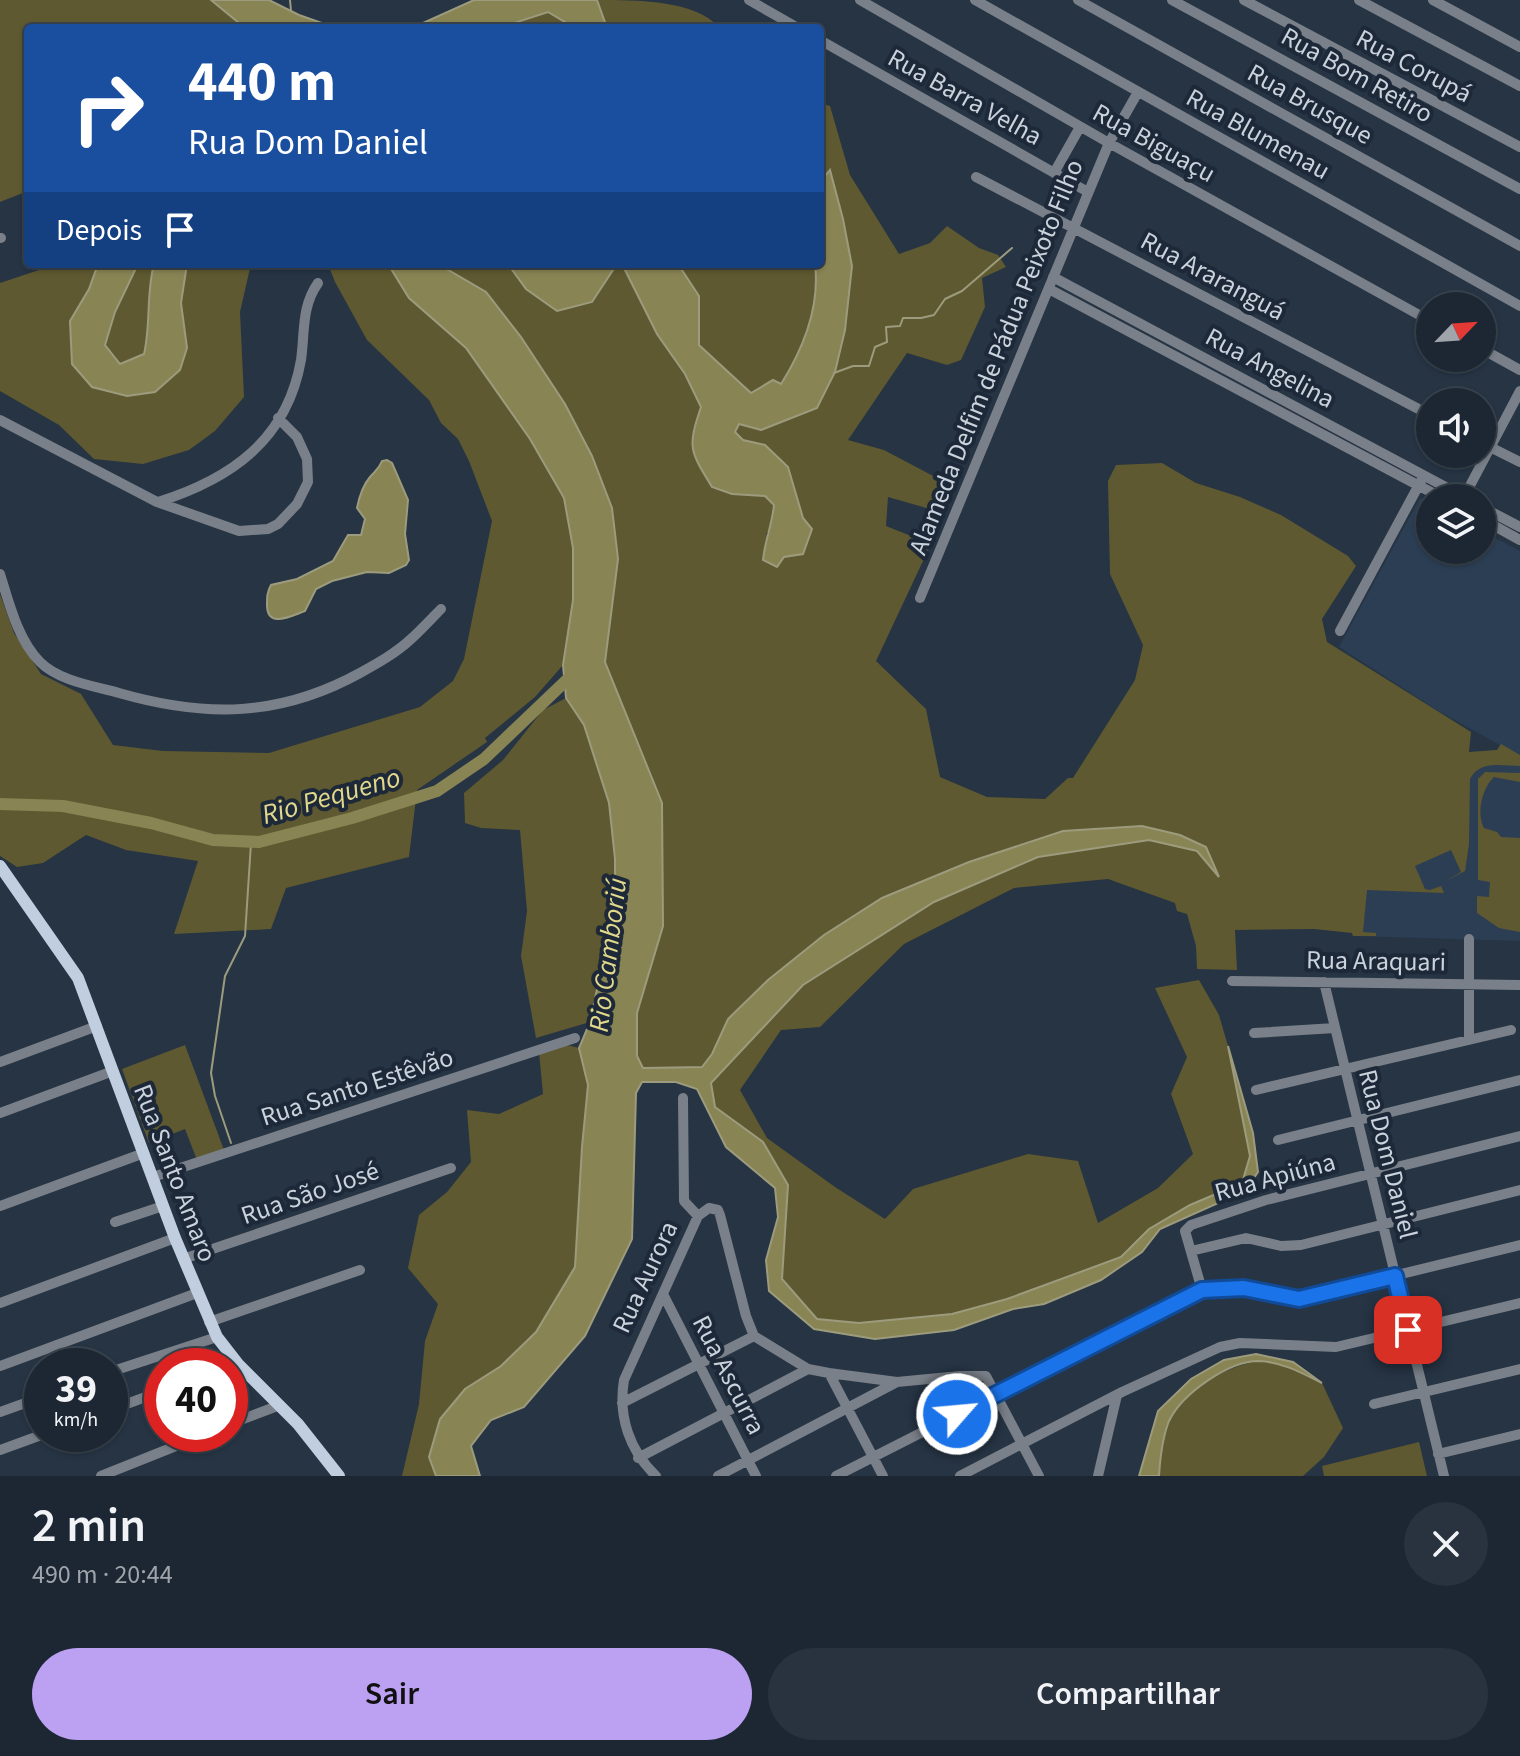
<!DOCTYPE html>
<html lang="pt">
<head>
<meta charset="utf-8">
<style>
  body { margin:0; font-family:"Source Sans 3",sans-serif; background:#29333f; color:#f1f3f6; height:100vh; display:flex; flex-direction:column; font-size:30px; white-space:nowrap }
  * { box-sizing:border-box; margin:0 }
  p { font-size:26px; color:#a0a5ac }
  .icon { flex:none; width:44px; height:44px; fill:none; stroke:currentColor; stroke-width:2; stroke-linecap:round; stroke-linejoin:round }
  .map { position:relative; height:1476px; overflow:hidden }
  .side { display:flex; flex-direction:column; background:#1c2733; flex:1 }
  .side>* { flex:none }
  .top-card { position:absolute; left:24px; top:24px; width:800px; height:244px; border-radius:8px; box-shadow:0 2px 6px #0004,0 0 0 2px #3a444e; background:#1a4fa0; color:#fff; overflow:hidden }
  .needle { width:52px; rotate:65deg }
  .tools { position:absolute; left:1416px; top:292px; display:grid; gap:16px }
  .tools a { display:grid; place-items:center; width:80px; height:80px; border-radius:50%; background:#1c2733; box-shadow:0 2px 6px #0004,0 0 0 2px #3a444e; font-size:40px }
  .speed { position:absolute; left:24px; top:1348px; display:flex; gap:16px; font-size:40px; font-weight:700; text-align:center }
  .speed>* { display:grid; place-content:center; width:104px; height:104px; border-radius:50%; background:#1c2733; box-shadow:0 2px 6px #0004,0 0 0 2px #3a444e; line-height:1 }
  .speed small { font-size:20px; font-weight:400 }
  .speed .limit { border:12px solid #d22; background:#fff; color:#111 }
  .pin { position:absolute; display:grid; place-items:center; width:68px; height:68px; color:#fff; margin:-34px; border-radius:16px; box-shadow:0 4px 12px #0006 }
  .me { position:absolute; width:88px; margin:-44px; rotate:63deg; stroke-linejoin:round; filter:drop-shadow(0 0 6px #0008) }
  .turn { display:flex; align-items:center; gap:28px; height:168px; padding:0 32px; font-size:36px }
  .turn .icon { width:104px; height:104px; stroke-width:2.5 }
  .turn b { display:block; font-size:56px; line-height:68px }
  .then { display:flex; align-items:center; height:76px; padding:0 32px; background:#0003; gap:16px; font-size:30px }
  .round { display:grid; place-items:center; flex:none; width:84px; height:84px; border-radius:42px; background:#29333f }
  .headline { display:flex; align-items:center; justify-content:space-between; height:136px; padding:0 32px }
  h1 { font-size:48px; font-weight:600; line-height:60px }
  .cta { display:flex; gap:16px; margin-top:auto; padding:16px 32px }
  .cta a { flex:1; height:92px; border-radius:48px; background:#bca0f2; color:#111; font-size:32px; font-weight:600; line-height:92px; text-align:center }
  .cta a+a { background:#29333f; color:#f1f3f6 }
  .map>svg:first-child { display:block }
  .built { fill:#2c3e53 }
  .green { fill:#5e5930 }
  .water { fill:#898454; stroke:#9c9b7d; stroke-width:2 }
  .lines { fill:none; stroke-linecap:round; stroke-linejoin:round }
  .stream { stroke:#9c9b7d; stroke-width:2 }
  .river { stroke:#898454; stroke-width:12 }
  .minor { stroke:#7a8089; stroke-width:10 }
  .major { stroke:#c0cee0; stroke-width:12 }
  .route-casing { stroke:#114b97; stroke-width:20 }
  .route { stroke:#1a73e8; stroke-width:14 }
  .labels { text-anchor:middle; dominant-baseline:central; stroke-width:8; stroke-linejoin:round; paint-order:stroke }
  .street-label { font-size:26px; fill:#cad2dc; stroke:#1d2939 }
  .water-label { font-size:28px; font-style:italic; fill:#e1d88c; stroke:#1d2939 }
</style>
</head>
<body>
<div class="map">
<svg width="1520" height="1476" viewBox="0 0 1520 1476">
  <rect width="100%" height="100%" fill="#263444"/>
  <path class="built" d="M1420,498L1430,503V550H1482V531L1520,551V941L1353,936L1360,880L1469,752L1497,750L1500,745L1440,712L1339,647Z"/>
  <path class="green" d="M0,0H211L245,28H28V191L0,202Z
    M597,0C638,0 695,0 720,28H607Z
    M548,12L568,24L569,28H499Z
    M820,103L830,106L850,175L899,254L930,243L947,226L979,248L998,255L1006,267L982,278L985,307L961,360L947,365L907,353L848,440L884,450L954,487L944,513L888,497L886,526L931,544L876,661L926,709L940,777L987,797L1045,799L1068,778H1073L1135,680L1143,645L1110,574L1108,481L1116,465L1162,463L1196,483L1240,497L1281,515L1348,556L1356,566L1322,619L1327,642L1471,732L1469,752L1497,750L1501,744L1520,755V766C1501,766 1480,760 1470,779L1469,844L1465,871L1446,881L1461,872L1451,850L1415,866L1425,889L1430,890L1441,886L1444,893L1367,890L1363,932L1376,933V936H1353L1352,933L1314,929L1235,930L1237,970L1197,969L1196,946L1187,914L1177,911L1175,903L1108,879L1014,888L904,944L820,1027L781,1030L740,1090L767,1138L835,1187L885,1219L913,1189L1028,1154L1078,1161L1098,1223L1158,1188L1193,1154L1171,1094L1187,1057L1155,988L1199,980L1219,1015L1228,1046L1250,1156L1242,1183L1190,1205L1149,1229L1121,1257L1007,1299L952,1314L859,1323L818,1320L782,1280L788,1185L763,1142L715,1107L711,1083L803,985L934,902L983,880L1038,857L1149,840L1197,851L1217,874L1206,847L1180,835L1063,831L969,862L882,898L824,935L768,980L728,1019L712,1054L702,1067L643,1068L637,1056V1013L663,925L662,803L605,662L618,559L612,508L592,456L565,404L521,337L438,264H508L526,289L592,302L615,265L622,264L657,334L685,374L701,408C686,447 691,451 712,486L733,494L765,496L774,505L772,525L766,534L784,557L811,529L803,518L788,467L765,445L743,440L735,432L738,424L817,408L835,372L845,330L852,266L843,219L830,171L820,182Z
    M57,264H98L89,289L70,321L92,387L187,348L181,303L187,264H251L240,312L244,397L215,431L189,450L143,464L94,459L59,425L0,391V283Z
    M138,264H154C146,294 151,324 144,354L120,364L105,345L115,312Z
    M328,264H388L409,298L466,348L530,439L564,497L573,548V600L563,665L535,697L485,738L487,742L417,790L409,857L286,888L271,929L174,934L198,861L126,850L86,835L43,863L17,867L0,856V594L14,633L41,674L81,694L113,745L163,751L269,753L420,707L453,681L464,659L492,521L469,461L458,439L441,423L429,400L367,340L335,282Z
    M678,264H815C820,306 803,349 781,385L773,380L751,393L699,345V296Z
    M566,698L584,724L609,803L615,859V905L590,1022L536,1038L521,956L527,911L520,830L481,828L465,823L464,793L503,760L543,710Z
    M1485,772L1520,773V782L1494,777C1482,788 1476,814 1484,828L1497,832L1501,837L1520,838V932L1499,928L1477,913V896L1489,897L1490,882L1478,880V779Z
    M185,1045L224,1150L197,1160L185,1129L149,1143L122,1069Z
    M567,1045L579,1048L588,1085L582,1147L575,1267L536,1332L501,1366L465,1389L429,1456L436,1476H402L419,1404L425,1341L438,1304L408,1268L419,1215L447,1192L471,1162L467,1110L499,1114L543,1094L539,1052Z
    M1257,1361L1287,1365L1322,1383L1343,1428L1324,1457L1303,1476H1159C1160,1460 1163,1434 1170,1420C1188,1388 1223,1368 1257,1361Z
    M1419,1442L1427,1476H1324L1322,1466Z"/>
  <path class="water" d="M211,0H269L299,15L336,28H245Z
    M474,0H597L607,28H569L568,24L548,12L499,28H412Z
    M830,170L843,219L852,266L845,330L835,372L817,408L761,430L739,424L735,432L743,440L765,445L788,467L803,518L812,529L803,554L784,557L777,567L763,560C765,540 772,525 774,505L765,496L732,494L712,487C690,451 687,448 701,407L685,374L657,334L622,264H678L699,296V345L751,393L773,380L781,384C803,349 820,306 815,264H820V182Z
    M98,264H138L115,312L105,345L120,364L144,354C151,324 146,293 154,264H187L181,303L187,348L180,370L155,392L127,396L92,387L72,364L70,321L89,289Z
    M388,264H438L486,292L521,337L565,404L592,456L612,508L618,559L605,662L662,803L663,926L637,1013V1056L643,1068L702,1067L712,1054L728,1019L768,980L824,935L882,898L969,862L1063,831L1142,826L1180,835L1206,847L1219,877L1197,851L1149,840L1038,857L934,902L803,985L711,1083L715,1107L763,1142L788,1185L782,1279L817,1319L859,1323L952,1314L1007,1299L1121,1257L1149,1229L1190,1205L1242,1183L1250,1156L1228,1046L1253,1133L1258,1172L1245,1191L1160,1229L1142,1252L1101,1280L1044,1304L1013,1309L954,1330L875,1339L814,1329L769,1291L766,1260L778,1217L775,1188L726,1147L697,1089L676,1082H642L636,1093L632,1239L585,1336L524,1407L491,1420L471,1446L480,1476H436L429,1457L440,1419L465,1389L501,1366L536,1332L575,1267L582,1147L588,1085L579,1048L590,1022L615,905V859L609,803L584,725L566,698L563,665L573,600V548L564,498L530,439L466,348L409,298Z
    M508,264H617L592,302L557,311L526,289Z
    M387,460L392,463L408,500L405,534L409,560L406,565L389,573L367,572L332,581L316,589L305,611C291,616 267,629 267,605C267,597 267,592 271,585L297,579L333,561L348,535H361L365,519L357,508C359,498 363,485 370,477C375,471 379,469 382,461Z
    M1256,1354L1293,1362L1322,1383C1302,1373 1282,1362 1259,1361C1228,1361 1182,1394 1169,1421C1163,1436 1160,1460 1159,1476H1139L1158,1411L1191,1379L1224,1360Z"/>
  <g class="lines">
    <path class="stream" d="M290,0L291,11
      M834,373L853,366H869L875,347L887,342L886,327L900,326L903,318H921L934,315L945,299L962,291L1012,248
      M231,1143L215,1096L211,1073L225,976L245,936L251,843"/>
    <path class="river" d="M0,804L63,806L151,823L213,840L259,842L352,818L437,791L484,759L573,674"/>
    <path class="minor" d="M749,0L798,28
      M860,0L1109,143L1430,321
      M975,0L1520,306
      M1078,0L1520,246
      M1172,0L1520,189
      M1244,0L1520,147
      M1359,0L1520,86
      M1433,0L1520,47
      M820,40L1088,192
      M1054,173L1080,127
      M976,177L1430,415
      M0,238H1
      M1053,277L1466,498
      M1049,289L1442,498
      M1482,349L1520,370
      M0,420L157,502L239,531L268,529L278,524L297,504L308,482L307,459L297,437L278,418
      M1482,443L1520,462
      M1464,497L1520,391
      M158,502C231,479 287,440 301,360C305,333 301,307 318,283
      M1482,507L1520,527
      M1482,519L1520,540
      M0,574C9,603 18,640 40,662C59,681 94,686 119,693C206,718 280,717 360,673C378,663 396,653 411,639C421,630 431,619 441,609
      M920,598L1109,143L1138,92
      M1340,631L1421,481
      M1469,939V1040
      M1232,981L1520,985
      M1324,982L1444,1476
      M1254,1033L1335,1028
      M0,1062L97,1026
      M1256,1090L1511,1030
      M683,1098L684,1201L698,1216
      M0,1113L113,1071
      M1278,1140L1520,1080
      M153,1177L575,1038
      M0,1206L144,1153
      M115,1222L163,1206
      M1191,1251L1246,1238L1281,1246L1301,1245L1520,1190
      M183,1259L451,1168
      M1202,1290L1185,1231L1191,1225L1266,1200L1520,1136
      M663,1294L756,1476
      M0,1303L175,1238
      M209,1322L360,1270
      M0,1366L197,1293
      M110,1372L217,1337
      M829,1373L883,1476
      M622,1403L754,1336
      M1374,1404L1520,1369
      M110,1410L162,1391
      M0,1412L42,1397
      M230,1424L280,1405
      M0,1450L44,1434
      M1438,1454L1520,1434
      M638,1458L808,1369
      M101,1476L206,1434
      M656,1476C629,1450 618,1416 624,1380L698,1216L709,1208L718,1210L720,1215L746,1316L754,1336L808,1369L829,1373L897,1382L960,1376H986L1039,1476
      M718,1476L897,1382
      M836,1476L1202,1290L1218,1288L1254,1289L1299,1299L1520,1245
      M960,1476L1122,1392L1220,1347L1240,1343L1336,1347L1520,1303
      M1098,1476L1117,1395"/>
    <path class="major" d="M0,866L78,978L175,1238L217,1337L238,1364L298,1424L339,1476"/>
  </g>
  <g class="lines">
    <defs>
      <path id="route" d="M957,1414L1202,1290L1244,1288L1299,1299L1395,1276L1408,1330"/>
    </defs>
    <use href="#route" class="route-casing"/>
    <use href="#route" class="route"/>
  </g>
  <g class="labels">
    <g class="street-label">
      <text transform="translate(1414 66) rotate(28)">Rua Corupá</text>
      <text transform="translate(1357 75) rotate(29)">Rua Bom Retiro</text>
      <text transform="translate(965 97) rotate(29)">Rua Barra Velha</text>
      <text transform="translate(1310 104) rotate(29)">Rua Brusque</text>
      <text transform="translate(1258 134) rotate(29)">Rua Blumenau</text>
      <text transform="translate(1154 143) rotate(29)">Rua Biguaçu</text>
      <text transform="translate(1213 276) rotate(28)">Rua Araranguá</text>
      <text transform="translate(996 357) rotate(-68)">Alameda Delfim de Pádua Peixoto Filho</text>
      <text transform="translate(1270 368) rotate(28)">Rua Angelina</text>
      <text transform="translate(1376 961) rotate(1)">Rua Araquari</text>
      <text transform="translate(357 1087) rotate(-18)">Rua Santo Estêvão</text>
      <text transform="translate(1388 1154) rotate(76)">Rua Dom Daniel</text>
      <text transform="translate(175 1173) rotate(69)">Rua Santo Amaro</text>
      <text transform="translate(1275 1177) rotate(-15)">Rua Apiúna</text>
      <text transform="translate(310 1193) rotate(-19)">Rua São José</text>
      <text transform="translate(645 1277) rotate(-65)">Rua Aurora</text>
      <text transform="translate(729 1375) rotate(63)">Rua Ascurra</text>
    </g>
    <g class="water-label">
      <text transform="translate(331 796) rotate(-16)">Rio Pequeno</text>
      <text transform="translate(608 955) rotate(-83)">Rio Camboriú</text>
    </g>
  </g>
</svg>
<div class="tools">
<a><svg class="needle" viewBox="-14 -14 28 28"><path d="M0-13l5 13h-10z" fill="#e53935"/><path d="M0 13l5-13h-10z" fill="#a0a5ac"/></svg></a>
<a><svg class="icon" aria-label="sound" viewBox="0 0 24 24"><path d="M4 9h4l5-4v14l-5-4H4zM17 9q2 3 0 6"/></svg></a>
<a><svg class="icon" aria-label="layers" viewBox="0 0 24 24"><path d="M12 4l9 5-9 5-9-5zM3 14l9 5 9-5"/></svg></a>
</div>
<div class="speed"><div>39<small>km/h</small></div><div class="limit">40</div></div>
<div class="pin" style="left:1408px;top:1330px;background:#d93025"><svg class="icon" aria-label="arrive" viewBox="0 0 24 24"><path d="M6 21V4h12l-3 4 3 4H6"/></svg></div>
<svg class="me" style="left:957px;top:1414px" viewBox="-20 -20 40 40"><circle r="17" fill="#1a73e8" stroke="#fff" stroke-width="3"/><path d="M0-11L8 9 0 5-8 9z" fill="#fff"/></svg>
<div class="top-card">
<div class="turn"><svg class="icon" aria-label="right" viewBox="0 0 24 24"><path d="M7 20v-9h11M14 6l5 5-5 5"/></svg><div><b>440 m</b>Rua Dom Daniel</div></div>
<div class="then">Depois<svg class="icon" aria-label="arrive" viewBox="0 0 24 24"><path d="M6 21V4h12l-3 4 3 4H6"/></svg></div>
</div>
</div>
<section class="side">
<div class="headline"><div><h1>2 min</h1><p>490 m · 20:44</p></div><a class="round"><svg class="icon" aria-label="close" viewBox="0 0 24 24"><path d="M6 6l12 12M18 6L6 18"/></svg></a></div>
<div class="cta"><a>Sair</a><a>Compartilhar</a></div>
</section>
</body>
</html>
